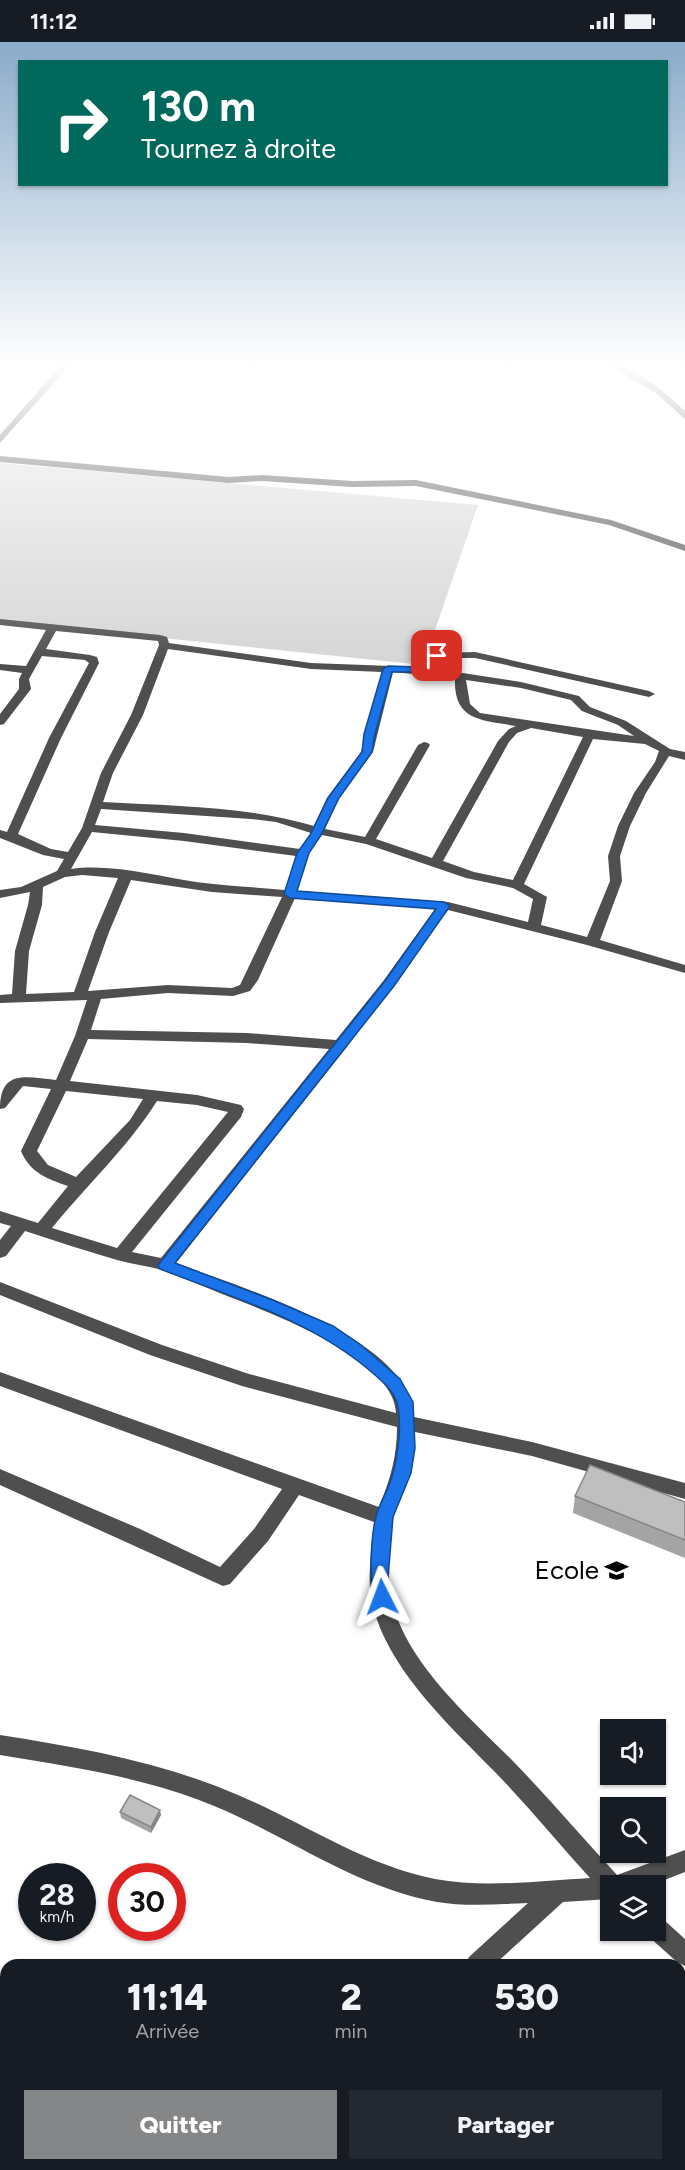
<!DOCTYPE html>
<html lang="fr">
<head>
<meta charset="utf-8">
<style>
  body { margin:0; font-family:Figtree,sans-serif; background:#242831; color:#f1f3f6; height:100vh; display:flex; flex-direction:column; font-size:22px; white-space:nowrap }
  * { box-sizing:border-box; margin:0 }
  p { font-size:20px; color:#9ea1a6 }
  .icon { flex:none; width:33px; height:33px; fill:none; stroke:currentColor; stroke-width:2; stroke-linecap:round; stroke-linejoin:round }
  .map { position:relative; flex:1; overflow:hidden }
  .panel { position:absolute; left:0px; top:1917px; width:686px; height:212px; display:flex; flex-direction:column; background:#171b24; border-radius:18px 18px 0 0; box-shadow:0 2px 4px #0004 }
  .panel>* { flex:none }
  .hud { position:absolute; left:18px; top:18px; width:650px; height:126px; border-radius:0px; box-shadow:0 2px 4px #0004; background:#00695c; color:#fff; overflow:hidden }
  .fabs { position:absolute; left:600px; top:1677px; display:grid; gap:12px }
  .fabs a { display:grid; place-items:center; width:66px; height:66px; border-radius:0px; background:#171b24; box-shadow:0 2px 4px #0004; font-size:30px }
  .speed { position:absolute; left:18px; top:1821px; display:flex; gap:12px; font-size:30px; font-weight:700; text-align:center }
  .speed>* { display:grid; place-content:center; width:78px; height:78px; border-radius:50%; background:#171b24; box-shadow:0 2px 4px #0004; line-height:1 }
  .speed small { font-size:15px; font-weight:400 }
  .speed .limit { border:9px solid #d22; background:#fff; color:#111 }
  .pin { position:absolute; display:grid; place-items:center; width:51px; height:51px; color:#fff; margin:-26px; border-radius:12px; box-shadow:0 3px 9px #0006 }
  .me { position:absolute; width:66px; margin:-33px; rotate:357deg; stroke-linejoin:round; filter:drop-shadow(0 0 4px #0008) }
  .turn { display:flex; align-items:center; gap:21px; height:126px; padding:0 24px; font-size:27px }
  .turn .icon { width:78px; height:78px; stroke-width:2.5 }
  .turn b { display:block; font-size:42px; line-height:51px }
  .eta { display:flex; justify-content:space-evenly; align-items:center; height:102px; text-align:center }
  .eta b { font-size:36px; font-weight:800; line-height:42px }
  .primary-button { display:flex; gap:12px; margin-top:auto; padding:12px 24px }
  .primary-button a { flex:1; height:69px; border-radius:0px; background:#858687; color:#fff; font-size:24px; font-weight:800; line-height:69px; text-align:center }
  .primary-button a+a { background:#242831; color:#f1f3f6 }
  .status { display:flex; justify-content:space-between; align-items:center; height:42px; padding:0 30px; background:#171b24; direction:ltr }
  .status svg { height:16px; fill:currentColor }
  .map>svg:first-child { display:block }
  .green { fill:#d6d6d6 }
  .lines { fill:none; stroke-linecap:round; stroke-linejoin:round }
  .minor { fill:#4f4f4f; fill-rule:evenodd }
  .wall { fill:#a4a4a4 }
  .shaded-wall { fill:#868686 }
  .building { fill:#bfbfbf; stroke:#868686; stroke-width:1.5 }
  .route { fill:#1a73e8; stroke:#114b97; stroke-width:1.5 }
  .labels { text-anchor:middle; dominant-baseline:central; stroke-width:4.5; stroke-linejoin:round; paint-order:stroke }
  .near-poi-label { font-size:26px; fill:#000; stroke:#fff; text-anchor:end }
</style>
</head>
<body>
<div class="status"><b>11:12</b><svg viewBox="0 0 49 12"><path d="M0 12V9h3v3zM5 12V6h3v6zM10 12V3h3v9zM15 12V0h3v12zM26 1h20v11H26zM47 4h2v5h-2z"/></svg></div>
<div class="map">
<svg width="685" height="2128" viewBox="0 0 685 2128">
  <rect width="100%" height="100%" fill="#fff"/>
  <path class="green" d="M0,421L478,463L423,623L0,579Z"/>
  <g class="lines">
    <path class="minor" d="M61,323H70L0,401V393Z
      M609,323C635,323 667,352 685,369V377L657,352Z
      M0,414L229,435L262,433L352,439L416,438L611,478L685,503V509L609,483L416,444L352,445L262,439L229,441L0,420Z
      M0,577L160,593L167,595L169,601L311,621L418,625L435,611L475,610L649,649L655,652L649,655L475,616H442L430,626L521,640L579,654L590,665L626,679L670,707L685,710V718L669,714L646,751L630,784L620,814L622,839L600,898L685,923V931L587,903L448,868L346,1006L176,1221C239,1245 412,1296 414,1375L532,1400L685,1441V1457L532,1414L415,1390C416,1425 405,1441 394,1473C390,1487 388,1520 389,1536C391,1607 463,1669 510,1716C547,1754 581,1794 617,1833L685,1808V1830L649,1844H610V1857L563,1860L494,1923H465L469,1915L528,1861C498,1862 467,1865 437,1860C351,1845 280,1788 199,1758C135,1734 67,1724 0,1713V1693C82,1706 162,1720 238,1753C304,1781 364,1823 435,1837C483,1846 541,1839 590,1836C558,1801 528,1764 495,1730C452,1686 396,1635 376,1575C365,1545 371,1511 374,1480L299,1453L268,1499L230,1542L223,1544L0,1443V1427L140,1487L220,1525L254,1487L282,1447L0,1344V1330L379,1465C390,1438 397,1415 397,1385L242,1344L150,1313L0,1253V1240L162,1303L249,1332L396,1371C395,1316 266,1269 222,1252C202,1244 182,1235 162,1228C147,1224 132,1222 117,1218C86,1209 56,1199 25,1189L6,1214L0,1216V1198L11,1184L0,1181V1169L38,1181L68,1144C48,1137 30,1131 21,1109L51,1047L23,1044L5,1066L0,1067C0,1027 26,1035 56,1038L75,994L87,958L0,961V953L12,952L15,909L28,863L30,850L0,856V848L21,845L57,829L64,817L43,813L0,796V788L7,790L49,696L89,621L85,618L42,614L29,637L31,647L4,682L0,683V672L19,647V637L22,631L0,628V622L26,624L46,588L0,583ZM56,589L158,599L159,603L131,673L101,731L82,786L68,810L51,807L18,792L61,696L99,621L97,615L90,613L46,607ZM168,607L311,627L382,630L361,710L327,756L314,784C246,764 174,764 103,760L113,731L143,673ZM393,630L455,636C453,680 483,678 516,684L509,687L498,699L432,816L376,797L430,703L428,701L424,700L418,703L365,795L325,787L339,756L373,710ZM466,638L521,646L571,658L582,669L618,683L634,694L480,671L470,662ZM531,686L583,695L513,838L474,830L443,819L509,700L517,691ZM593,697L645,702L659,709L655,720L634,751L618,784L608,814L610,839L587,895L541,883L547,855L524,842ZM101,767L251,777L276,780L311,791L300,807L184,791L95,783ZM92,790L184,799L296,814L285,848C255,845 226,844 196,840C158,834 109,821 71,827ZM322,793L366,802L466,836L513,846L533,857L528,880L448,860L297,849L309,811ZM82,833L118,836L95,890L74,950L26,952L29,909L42,863L43,845L65,835ZM131,838L212,850L282,855L240,943L232,946L168,943L88,949L109,890ZM295,856L435,867L384,938L336,998L247,991L91,988L101,957L168,951L233,954L250,949L258,938ZM88,997L247,1001L329,1007L161,1216L132,1210L241,1075L244,1067L241,1063L197,1053L70,1039ZM66,1049L143,1057L130,1078L76,1135L48,1123L37,1109ZM157,1059L197,1063L228,1070L117,1206L52,1186C87,1143 128,1105 157,1059Z
      M656,1875L664,1878L685,1897V1924L677,1920L648,1894L646,1888H656Z
      M685,1958V2015L680,2017V1960Z
      M151,2122H188L186,2128H148Z
      M649,2122H675V2128H649Z"/>
  </g>
  <path class="wall" d="M575,1454L685,1460V1516L573,1471Z
    M120,1770L161,1773L151,1791L121,1776Z"/>
  <path class="shaded-wall" d="M160,1768L161,1773L151,1791V1785Z"/>
  <path class="building" d="M590,1423L685,1460V1498L575,1454Z
    M130,1753L160,1768L151,1785L120,1770Z"/>
  <linearGradient id="sky" x2="0" y2="1"><stop stop-color="#8aabca"/><stop offset="0.52" stop-color="#fff"/><stop offset="1" stop-color="#fff" stop-opacity="0"/></linearGradient>
  <rect width="685" height="621" fill="url(#sky)"/>
  <path class="route" d="M433,612L442,614L425,630H392L375,692L372,710L339,756L321,793L309,811L297,849L444,860L450,864L394,944L175,1221L275,1259L333,1284L361,1303L400,1337L413,1360L415,1406L411,1431L393,1475L388,1536L391,1555L388,1560L382,1563L376,1560C368,1544 371,1494 376,1475C378,1465 384,1455 388,1446C397,1424 403,1384 397,1361C394,1349 383,1340 375,1333C314,1279 235,1256 160,1227L158,1223L385,939L436,867L290,856L284,852L297,811L310,793L328,756L362,710L364,692L383,627L388,624L419,625Z"/>
  <defs>
    <symbol id="school-bare" viewBox="-9 -9 18 18"><path d="M0-5L7-2L0 1L-7-2ZM-4 1L0 2.5L4 1V4Q0 6-4 4Z" fill="#000" stroke="#fff" stroke-width="2.5" paint-order="stroke"/></symbol>
  </defs>
  <g fill-rule="evenodd">
    <use href="#school-bare" x="600" y="1512" width="33" height="33"/>
  </g>
  <g class="labels">
    <g class="near-poi-label">
      <text x="599" y="1528">Ecole</text>
    </g>
  </g>
</svg>
<div class="fabs">
<a><svg class="icon" aria-label="sound" viewBox="0 0 24 24"><path d="M4 9h4l5-4v14l-5-4H4zM17 9q2 3 0 6"/></svg></a>
<a><svg class="icon" aria-label="search" viewBox="0 0 24 24"><circle cx="10" cy="10" r="6"/><path d="M15 15l6 6"/></svg></a>
<a><svg class="icon" aria-label="layers" viewBox="0 0 24 24"><path d="M12 4l9 5-9 5-9-5zM3 14l9 5 9-5"/></svg></a>
</div>
<div class="speed"><div>28<small>km/h</small></div><div class="limit">30</div></div>
<div class="pin" style="left:437px;top:614px;background:#d93025"><svg class="icon" aria-label="arrive" viewBox="0 0 24 24"><path d="M6 21V4h12l-3 4 3 4H6"/></svg></div>
<svg class="me" style="left:382px;top:1555px" viewBox="-20 -20 40 40"><path d="M0-17L14 15 0 8-14 15z" fill="#1a73e8" stroke="#fff" stroke-width="4"/></svg>
<div class="hud">
<div class="turn"><svg class="icon" aria-label="right" viewBox="0 0 24 24"><path d="M7 20v-9h11M14 6l5 5-5 5"/></svg><div><b>130 m</b>Tournez à droite</div></div>
</div>
<section class="panel">
<div class="eta">
<div><b>11:14</b><p>Arrivée</p></div>
<div><b>2</b><p>min</p></div>
<div><b>530</b><p>m</p></div>
</div>
<div class="primary-button"><a>Quitter</a><a>Partager</a></div>
</section>
</div>
</body>
</html>
